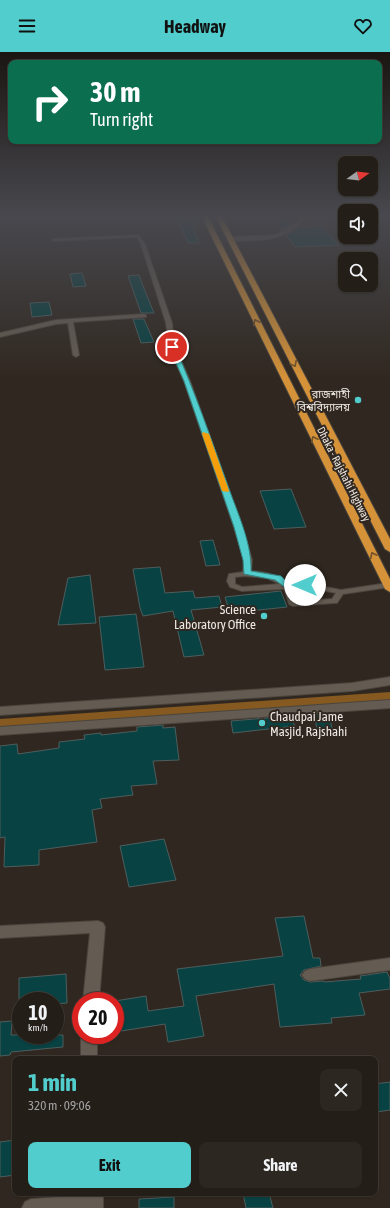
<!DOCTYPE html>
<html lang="en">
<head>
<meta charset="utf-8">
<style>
  body { margin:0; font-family:"Asap Condensed","Noto Sans Bengali",sans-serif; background:#2c2721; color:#f1f3f6; height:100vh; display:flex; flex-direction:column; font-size:15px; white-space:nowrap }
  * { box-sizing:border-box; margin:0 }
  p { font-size:13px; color:#a3a2a2 }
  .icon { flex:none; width:22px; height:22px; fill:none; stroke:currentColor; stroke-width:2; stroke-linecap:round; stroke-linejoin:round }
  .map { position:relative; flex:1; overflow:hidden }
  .panel { position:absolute; left:12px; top:1004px; width:366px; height:140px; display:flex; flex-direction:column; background:#241e18; border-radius:8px; box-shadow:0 1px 3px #0004,0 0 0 1px #413c37 }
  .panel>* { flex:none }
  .top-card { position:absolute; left:8px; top:8px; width:374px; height:84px; border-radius:8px; box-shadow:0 1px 3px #0004,0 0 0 1px #413c37; background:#0b6e4f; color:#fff; overflow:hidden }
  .needle { width:26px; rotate:75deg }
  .buttons { position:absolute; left:338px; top:104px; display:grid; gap:8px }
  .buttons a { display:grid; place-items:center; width:40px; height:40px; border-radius:8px; background:#241e18; box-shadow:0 1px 3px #0004,0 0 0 1px #413c37; font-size:20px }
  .speed { position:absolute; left:12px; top:940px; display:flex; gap:8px; font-size:20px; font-weight:700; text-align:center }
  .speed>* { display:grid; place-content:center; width:52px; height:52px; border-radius:50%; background:#241e18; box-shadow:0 1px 3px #0004,0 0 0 1px #413c37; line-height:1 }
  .speed small { font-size:10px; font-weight:400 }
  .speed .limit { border:6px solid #d22; background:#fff; color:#111 }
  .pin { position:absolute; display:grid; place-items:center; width:34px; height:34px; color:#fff; margin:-17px; border:2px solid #fff; border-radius:50%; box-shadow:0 1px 4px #0007 }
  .me { position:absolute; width:44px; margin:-22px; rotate:270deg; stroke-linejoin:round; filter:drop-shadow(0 0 3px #0008) }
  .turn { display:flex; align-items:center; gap:14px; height:84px; padding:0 16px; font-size:18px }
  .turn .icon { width:52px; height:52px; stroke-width:2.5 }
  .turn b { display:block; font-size:28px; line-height:34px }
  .round { display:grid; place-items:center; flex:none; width:42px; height:42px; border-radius:8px; background:#2c2721 }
  .headline { display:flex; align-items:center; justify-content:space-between; height:68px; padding:0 16px }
  h1 { font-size:24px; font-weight:700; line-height:30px; color:#52cdcd }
  .button { display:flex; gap:8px; margin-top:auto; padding:8px 16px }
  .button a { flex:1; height:46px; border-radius:8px; background:#52cdcd; color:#111; font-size:16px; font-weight:700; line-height:46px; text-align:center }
  .button a+a { background:#2c2721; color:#f1f3f6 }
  header { display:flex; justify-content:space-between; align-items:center; height:52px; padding:0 16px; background:#52cdcd; color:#111; font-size:18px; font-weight:700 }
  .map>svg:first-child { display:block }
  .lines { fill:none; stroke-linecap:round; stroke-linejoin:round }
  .canal { fill:#855920; fill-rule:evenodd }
  .building { fill:#084243; stroke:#4d5d5d }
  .service-casing { stroke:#4b453d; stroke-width:2 }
  .minor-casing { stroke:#4b453d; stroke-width:2 }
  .trunk-casing { stroke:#4b453d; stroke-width:2 }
  .service { fill:#645c52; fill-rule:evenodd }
  .minor { fill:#645c52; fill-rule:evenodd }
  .trunk { fill:#d59238; fill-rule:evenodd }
  .oneway { stroke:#72522a }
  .route { fill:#52cdcd; stroke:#358585 }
  .slow { fill:#f59e0b }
  .poi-dot { fill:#52cdcd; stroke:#302820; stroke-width:1.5 }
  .labels { text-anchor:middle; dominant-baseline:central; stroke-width:4; stroke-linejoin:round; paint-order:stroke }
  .far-poi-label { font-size:11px; fill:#eee9e3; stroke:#302820; text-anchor:end }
  .far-street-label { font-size:11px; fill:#eee9e3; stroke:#302820 }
  .poi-label { font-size:13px; fill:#eee9e3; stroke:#302820; text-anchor:end }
</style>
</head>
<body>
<header><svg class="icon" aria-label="menu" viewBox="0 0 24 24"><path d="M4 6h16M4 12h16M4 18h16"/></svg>Headway<svg class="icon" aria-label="heart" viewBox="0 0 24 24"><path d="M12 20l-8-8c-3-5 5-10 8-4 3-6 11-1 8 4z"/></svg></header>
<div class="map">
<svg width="390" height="1156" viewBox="0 0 390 1156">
  <rect width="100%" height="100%" fill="#302820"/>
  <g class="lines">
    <path class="canal" d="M390,640V650L0,677V667Z"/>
  </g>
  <path class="building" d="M177,166L200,167L193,175L199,191H188Z
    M296,169L281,178L276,171Z
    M301,173L303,175L321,174L339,193L295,195L286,183Z
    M82,221L86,234L73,235L70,222Z
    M139,223L143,234L154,261H141L128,224Z
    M49,250L52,263L32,265L30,251Z
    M133,267H144L154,290L141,291Z
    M291,437L306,475L274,477L260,439Z
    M213,488L220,513L206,514L200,489Z
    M160,515L165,541L193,539L195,546L219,544L222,555L191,558L204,603L184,605L173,559L143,564L140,556L133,517Z
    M90,523L96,571L58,573L68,526Z
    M281,539L287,555L230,561L225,545Z
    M136,562L144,615L105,618L99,565Z
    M329,662L333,681H318L314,663Z
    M290,664L295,674L233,681L231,669Z
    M163,673V676L175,675L179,708L153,709L157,732L131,734L133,743L100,747L102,756L92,758L97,790L39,798V813L4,815L5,785L0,786V694L17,692L18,702L59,696V690L85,687L84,683L101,681V683L137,679V675Z
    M164,787L176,828L129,835L120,794Z
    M304,864L313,906H320L321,914L304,918L300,923L304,928L310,930L324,929V930L361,927L360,924L387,920L390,927V937L359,941L365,963L331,966L332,971L280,975L274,932L196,944L204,984L168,990L165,972L115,980V949L146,944L148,959L184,954L177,917L283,904L275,866Z
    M66,922L67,951L55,952V949H19V926Z
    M12,969L11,983H63V995L11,1000L10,1003L0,1004V970Z
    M390,1030V1058L376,1060L375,1032Z
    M15,1088V1123L0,1125V1090Z
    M243,1141H269L273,1156H246Z
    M174,1145V1156H139V1147Z"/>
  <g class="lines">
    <defs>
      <path id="service" d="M138,183L145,192L172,271L175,295L190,329L242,475L252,508L251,519C264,520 278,522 288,532L305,531L341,538L388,531H390V535L343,542L337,551H334L293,554L289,552L284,537L242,539L230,535L227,529L229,522L243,520L244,508L234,475L184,329L169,295L166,271L141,192L137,185L54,189L52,188L54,187ZM245,524L267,526L280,532L242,535L235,532V525ZM305,535L336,541L332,547L296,549L291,536Z
        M144,262L146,263V265L73,270L79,303L76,305L73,303L68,271L56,272L0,285V281L56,268Z"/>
      <path id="minor" d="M301,165H307C286,191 260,188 230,189L227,187L230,185L275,183L296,171Z
        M390,625V633L352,639L0,663V655L352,631Z
        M390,648V656L0,683V675Z
        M98,869L103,871L105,875L99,949H83L90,881L0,886V874Z
        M390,906V918L310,929L305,927L302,923L305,919L310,917Z
        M81,983H97V1007H81Z
        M85,1141H103V1156H22L25,1150L31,1147L85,1143Z"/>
      <path id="trunk" d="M202,165H208L390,527V540L385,537Z
        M216,165H222L390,487V500L385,497Z"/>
    </defs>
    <use href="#service" class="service-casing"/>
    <use href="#minor" class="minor-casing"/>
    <use href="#trunk" class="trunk-casing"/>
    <use href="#service" class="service"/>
    <use href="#minor" class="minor"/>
    <use href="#trunk" class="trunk"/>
  </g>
  <defs><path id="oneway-chevron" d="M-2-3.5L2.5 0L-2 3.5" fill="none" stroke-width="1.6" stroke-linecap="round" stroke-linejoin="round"/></defs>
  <g class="oneway">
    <use href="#oneway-chevron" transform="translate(256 270) rotate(-117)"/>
    <use href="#oneway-chevron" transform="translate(294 312) rotate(62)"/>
    <use href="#oneway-chevron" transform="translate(314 387) rotate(-117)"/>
    <use href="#oneway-chevron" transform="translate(373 503) rotate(-117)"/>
  </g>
  <linearGradient id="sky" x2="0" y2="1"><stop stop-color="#1a1612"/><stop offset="0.5" stop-color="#48484e"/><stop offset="1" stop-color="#48484e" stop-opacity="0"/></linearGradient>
  <rect width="390" height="327" fill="url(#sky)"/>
  <path class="route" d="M172,293L175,295C195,340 211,387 228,434C237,460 252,491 251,519L281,524L288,531H308V535L286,536L275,528L244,522L243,508L234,475L184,329L169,295Z"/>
  <path class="slow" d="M203,380L209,382L229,439L228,440L222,439L202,382Z"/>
  <g class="poi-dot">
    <circle cx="358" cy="348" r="4"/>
    <circle cx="264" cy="564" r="4"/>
    <circle cx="262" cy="671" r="4"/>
  </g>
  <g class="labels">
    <g class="far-poi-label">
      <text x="350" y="342">রাজশাহী<tspan x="350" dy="13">বিশ্ববিদ্যালয়</tspan></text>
    </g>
    <g class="far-street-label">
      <text transform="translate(344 422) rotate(63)">Dhaka - Rajshahi Highway</text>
    </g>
    <g class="poi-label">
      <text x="256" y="557">Science<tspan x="256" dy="15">Laboratory Office</tspan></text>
      <text x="270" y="664" text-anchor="start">Chaudpai Jame<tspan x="270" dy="15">Masjid, Rajshahi</tspan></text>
    </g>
  </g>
</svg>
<div class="buttons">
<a><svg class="needle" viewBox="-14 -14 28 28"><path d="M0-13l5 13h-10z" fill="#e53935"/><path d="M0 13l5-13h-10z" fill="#a3a2a2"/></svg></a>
<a><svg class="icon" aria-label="sound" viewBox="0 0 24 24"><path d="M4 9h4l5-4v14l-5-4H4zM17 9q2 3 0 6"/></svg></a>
<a><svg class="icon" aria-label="search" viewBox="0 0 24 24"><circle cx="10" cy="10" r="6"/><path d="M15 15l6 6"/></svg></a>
</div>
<div class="speed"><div>10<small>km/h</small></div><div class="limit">20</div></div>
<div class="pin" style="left:172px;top:295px;background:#d93025"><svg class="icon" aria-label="arrive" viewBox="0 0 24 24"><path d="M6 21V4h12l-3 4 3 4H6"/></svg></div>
<svg class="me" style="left:305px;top:533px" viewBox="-20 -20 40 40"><circle r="19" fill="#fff"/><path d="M0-13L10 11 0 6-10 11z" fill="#52cdcd"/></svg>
<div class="top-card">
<div class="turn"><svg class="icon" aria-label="right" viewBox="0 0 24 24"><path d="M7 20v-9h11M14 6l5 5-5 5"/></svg><div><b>30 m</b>Turn right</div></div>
</div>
<section class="panel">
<div class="headline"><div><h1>1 min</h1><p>320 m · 09:06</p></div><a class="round"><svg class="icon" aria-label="close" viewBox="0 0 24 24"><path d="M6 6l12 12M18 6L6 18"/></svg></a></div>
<div class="button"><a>Exit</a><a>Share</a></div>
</section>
</div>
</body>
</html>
